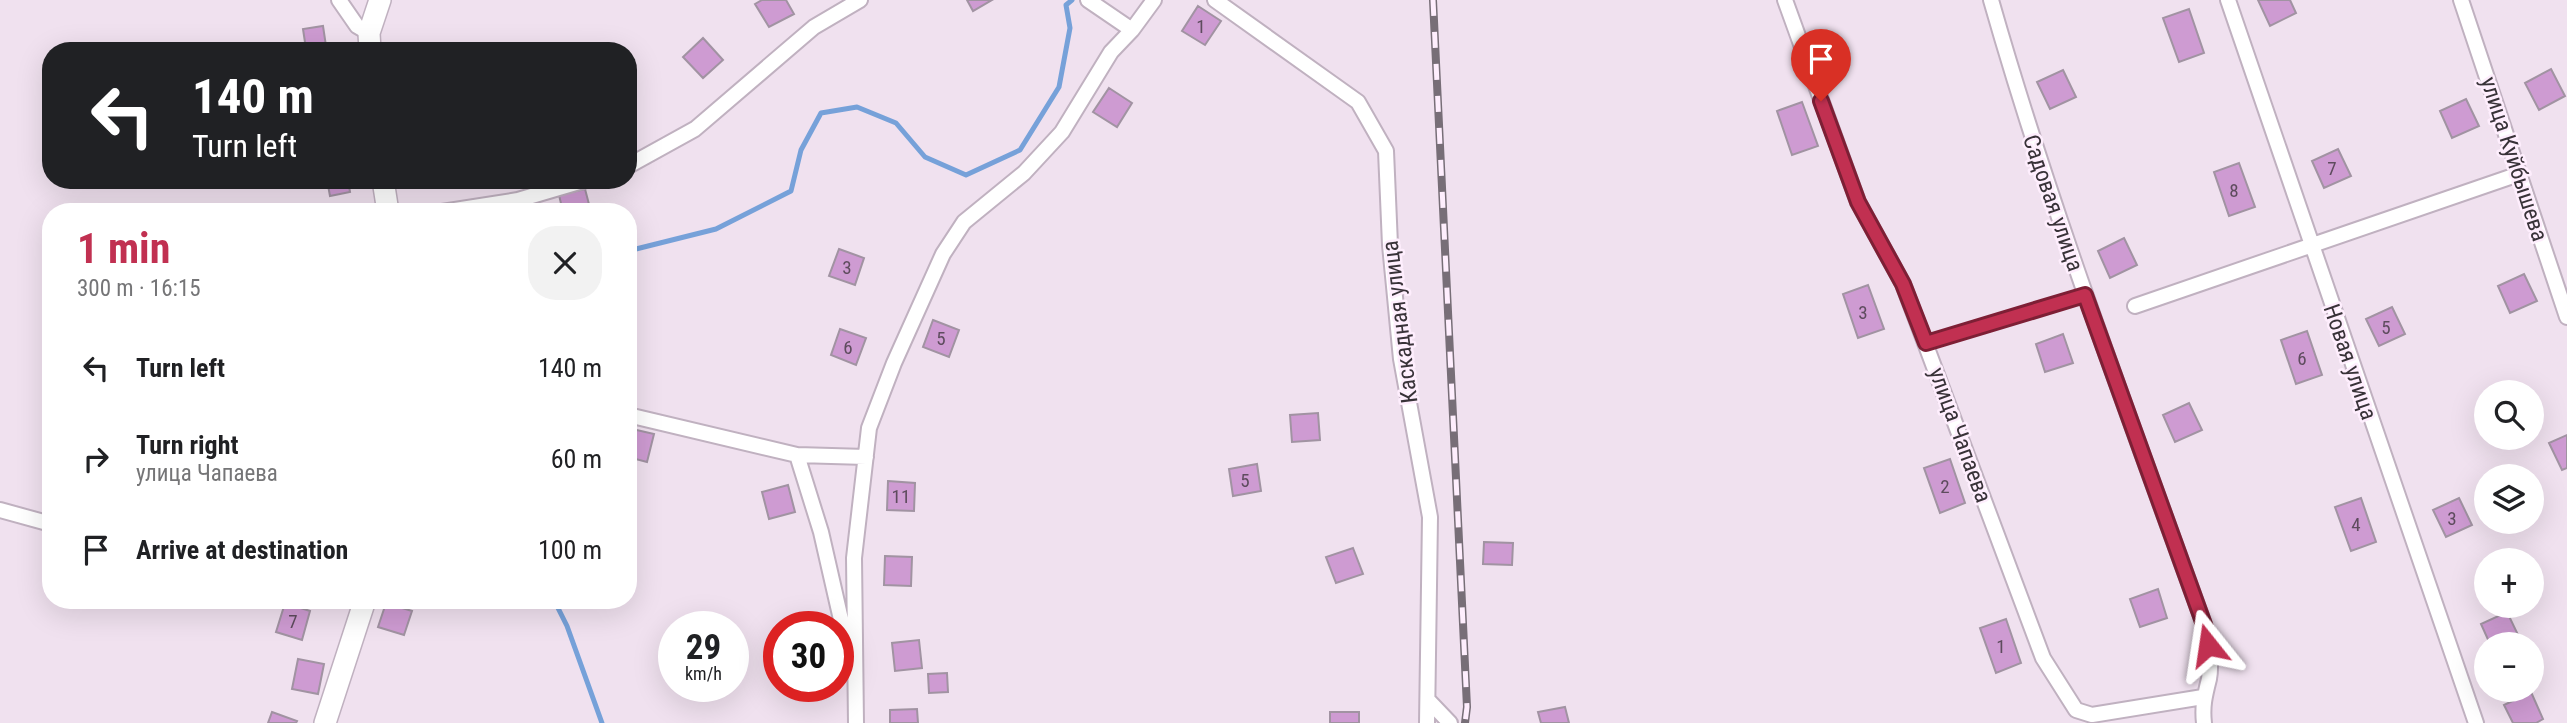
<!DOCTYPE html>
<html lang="en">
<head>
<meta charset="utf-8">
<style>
  body { margin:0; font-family:"Roboto Condensed",sans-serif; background:#f2f2f2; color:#202124; height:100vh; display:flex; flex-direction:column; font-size:26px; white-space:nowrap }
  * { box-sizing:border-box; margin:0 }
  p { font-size:23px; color:#757577 }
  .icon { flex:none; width:38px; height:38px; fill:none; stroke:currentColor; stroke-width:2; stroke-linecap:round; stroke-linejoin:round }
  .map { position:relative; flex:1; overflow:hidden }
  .details { position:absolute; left:42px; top:203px; width:595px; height:406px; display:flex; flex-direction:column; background:#fff; border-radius:28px; box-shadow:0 7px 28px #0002 }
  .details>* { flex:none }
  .hud { position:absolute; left:42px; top:42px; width:595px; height:147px; border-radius:28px; box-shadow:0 7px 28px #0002; background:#202124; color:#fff; overflow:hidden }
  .buttons { position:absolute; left:2474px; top:380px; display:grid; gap:14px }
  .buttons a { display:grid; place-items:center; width:70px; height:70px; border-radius:50%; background:#fff; box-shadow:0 7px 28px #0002; font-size:35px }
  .speed { position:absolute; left:658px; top:611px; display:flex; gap:14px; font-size:35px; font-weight:700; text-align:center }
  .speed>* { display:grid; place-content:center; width:91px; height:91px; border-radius:50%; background:#fff; box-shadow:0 7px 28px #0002; line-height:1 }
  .speed small { font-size:18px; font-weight:400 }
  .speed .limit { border:10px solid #d22; background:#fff; color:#111 }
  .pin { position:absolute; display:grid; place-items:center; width:60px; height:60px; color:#fff; margin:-72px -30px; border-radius:50% 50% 50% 0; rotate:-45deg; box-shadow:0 0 7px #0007 }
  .pin .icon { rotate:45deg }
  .me { position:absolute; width:77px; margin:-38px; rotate:345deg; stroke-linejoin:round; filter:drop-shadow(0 0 5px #0008) }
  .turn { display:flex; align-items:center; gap:24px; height:147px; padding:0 35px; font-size:32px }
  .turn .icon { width:91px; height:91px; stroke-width:2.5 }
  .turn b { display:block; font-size:49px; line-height:60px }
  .round { display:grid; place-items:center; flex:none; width:74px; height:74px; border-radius:28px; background:#f2f2f2 }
  .headline { display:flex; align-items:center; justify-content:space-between; height:119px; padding:0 35px }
  h1 { font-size:42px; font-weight:700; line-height:52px; color:#c13051 }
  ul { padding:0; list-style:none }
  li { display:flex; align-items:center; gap:21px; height:91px; padding:0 35px }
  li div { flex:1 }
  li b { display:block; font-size:26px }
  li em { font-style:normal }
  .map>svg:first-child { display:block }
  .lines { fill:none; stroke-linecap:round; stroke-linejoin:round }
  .stream { stroke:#76a1d9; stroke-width:5 }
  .building { fill:#ce9bd2; stroke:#a193a2; stroke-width:2 }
  .lane-casing { stroke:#c0b1c0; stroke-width:10 }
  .street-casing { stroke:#c0b1c0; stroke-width:18 }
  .secondary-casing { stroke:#c0b1c0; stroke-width:24 }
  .lane { stroke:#fff; stroke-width:7 }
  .street { stroke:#fff; stroke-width:14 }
  .secondary { stroke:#fff; stroke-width:21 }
  .rail-casing { stroke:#776e77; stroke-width:8 }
  .rail { stroke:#feeefd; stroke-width:5; stroke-dasharray:16; stroke-linecap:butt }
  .route-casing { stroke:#7d1f35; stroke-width:18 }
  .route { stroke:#c13051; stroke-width:12 }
  .labels { text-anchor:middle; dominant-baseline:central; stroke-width:5; stroke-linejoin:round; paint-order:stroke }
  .number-label { font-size:19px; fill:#5e4c5e }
  .street-label { font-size:23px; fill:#383238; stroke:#feeefd }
</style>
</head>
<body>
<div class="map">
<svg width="2567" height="723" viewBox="0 0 2567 723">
  <rect width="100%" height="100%" fill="#f0e1ef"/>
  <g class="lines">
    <path class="stream" d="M628,251L716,229L791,191L801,150L821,113L857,107L896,123L925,157L966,175L1020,150L1059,87L1070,28L1066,5L1072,0
      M554,600L567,626L602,723"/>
  </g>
  <path class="building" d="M762,0H786L794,14L769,27L755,4Z
    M967,0H992L973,11Z
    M2258,0H2290L2296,13L2270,26Z
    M1198,6L1221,21L1205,45L1182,31Z
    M2189,9L2204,53L2179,62L2163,18Z
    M323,26L326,46L306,49L303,29Z
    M703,38L723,60L703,78L683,57Z
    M2551,69L2565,96L2539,110L2525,83Z
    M2063,70L2076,97L2050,109L2037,82Z
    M1109,88L1132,103L1117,127L1093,112Z
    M2466,99L2479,126L2452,138L2440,111Z
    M1802,102L1818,146L1792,155L1777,111Z
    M2338,149L2351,176L2324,188L2312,161Z
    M2239,163L2255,207L2229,216L2214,172Z
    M327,180H348L350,192L330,196Z
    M585,189L591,212H563L559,195Z
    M2124,238L2137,265L2110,278L2098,251Z
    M839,249L864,258L855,285L829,276Z
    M2524,274L2537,301L2510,313L2498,286Z
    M1868,285L1884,329L1858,338L1843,294Z
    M2392,307L2405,334L2379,346L2366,319Z
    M933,320L959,330L949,357L923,347Z
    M840,329L866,338L856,365L831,355Z
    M2307,331L2322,375L2296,384L2281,340Z
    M2063,334L2073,363L2045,372L2036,344Z
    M2189,403L2202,430L2175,442L2163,415Z
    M1318,413L1320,440L1292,442L1290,415Z
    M628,428L654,434L647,462L628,457Z
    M2567,435V468L2562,470L2549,443Z
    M1950,459L1965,503L1940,513L1924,468Z
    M1257,464L1261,491L1233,496L1229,469Z
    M888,481L915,483L914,511L887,510Z
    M788,485L795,512L769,519L762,492Z
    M2361,498L2376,542L2351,551L2335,507Z
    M2459,498L2472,525L2446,537L2433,510Z
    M1484,542L1513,543L1512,565L1483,564Z
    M1353,548L1363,574L1336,583L1326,557Z
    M885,556L912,557L911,586L884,585Z
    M2158,589L2167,618L2140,627L2130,599Z
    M285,603L310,611L302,640L276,632Z
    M386,603L412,611L404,635L378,627Z
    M2507,612L2520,639L2509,644H2490L2481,624Z
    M2006,619L2021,663L1996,673L1980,628Z
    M919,640L922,668L895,671L892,643Z
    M298,659L324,664L318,694L292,689Z
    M947,673L948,692L929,693L928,674Z
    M2531,692L2543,719L2536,723H2513L2504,705Z
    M1565,707L1569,723H1541L1538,712Z
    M917,709L918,723H890V710Z
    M272,712L297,721L296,723H268Z
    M1330,712H1359V723H1330Z"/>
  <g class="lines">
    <defs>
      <path id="lane" d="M1926,343L2085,295"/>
      <path id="street" d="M339,0L357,26L369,33
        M1088,0L1132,30L1154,0
        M1215,0L1358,102L1386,151L1390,245L1401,359L1430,517L1427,723
        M1785,0L1858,202L1903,284L2043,658L2076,710L2092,715L2203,697
        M1991,0C2052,214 2131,421 2206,630C2208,646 2212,663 2209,679C2205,695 2202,706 2204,723
        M2228,0L2476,723
        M2461,0L2567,317
        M628,166L695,129L814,27L860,0
        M442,212L518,200L586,180
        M2135,306L2519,174
        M628,415L797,455L866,457
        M797,455L821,532L850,659
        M0,510L51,524
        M1429,701L1450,723
        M856,723L854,558L869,428L894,363L943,254L964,222L1024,173L1062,132L1111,52L1132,30"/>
      <path id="secondary" d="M370,51L369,33L380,0
        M383,180L388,212
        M325,723L365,600"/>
    </defs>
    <use href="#lane" class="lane-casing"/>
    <use href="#street" class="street-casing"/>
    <use href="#secondary" class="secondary-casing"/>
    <use href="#lane" class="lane"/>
    <use href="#street" class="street"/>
    <use href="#secondary" class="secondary"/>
    <defs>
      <path id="rail" d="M1433,0L1467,707L1465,723"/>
    </defs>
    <use href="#rail" class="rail-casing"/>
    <use href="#rail" class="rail"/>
  </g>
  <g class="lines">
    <defs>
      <path id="route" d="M1821,101L1858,202L1903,284L1926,343L2085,295L2206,630L2208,645"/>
    </defs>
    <use href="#route" class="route-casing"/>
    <use href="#route" class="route"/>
  </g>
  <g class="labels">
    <g class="number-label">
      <text x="1201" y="26">1</text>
      <text x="2332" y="168">7</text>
      <text x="2234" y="190">8</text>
      <text x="847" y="267">3</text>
      <text x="1863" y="312">3</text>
      <text x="2386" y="327">5</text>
      <text x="941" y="338">5</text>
      <text x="848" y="347">6</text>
      <text x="2302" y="358">6</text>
      <text x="1245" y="480">5</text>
      <text x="1945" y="486">2</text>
      <text x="901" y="496">11</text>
      <text x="2452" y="518">3</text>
      <text x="2356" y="524">4</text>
      <text x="293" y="621">7</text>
      <text x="2001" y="646">1</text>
    </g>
    <g class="street-label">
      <text transform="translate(2514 159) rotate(72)">улица Куйбышева</text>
      <text transform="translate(2053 203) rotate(71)">Садовая улица</text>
      <text transform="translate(1400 322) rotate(-97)">Каскадная улица</text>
      <text transform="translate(2350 362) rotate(71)">Новая улица</text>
      <text transform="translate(1960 435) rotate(70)">улица Чапаева</text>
    </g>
  </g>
</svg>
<div class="buttons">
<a><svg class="icon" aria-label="search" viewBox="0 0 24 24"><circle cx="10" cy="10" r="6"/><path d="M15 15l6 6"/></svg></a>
<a><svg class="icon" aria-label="layers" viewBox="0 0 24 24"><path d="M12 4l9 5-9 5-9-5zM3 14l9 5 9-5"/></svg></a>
<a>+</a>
<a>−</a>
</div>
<div class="speed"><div>29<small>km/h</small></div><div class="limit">30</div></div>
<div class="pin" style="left:1821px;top:101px;background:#d93025"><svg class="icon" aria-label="arrive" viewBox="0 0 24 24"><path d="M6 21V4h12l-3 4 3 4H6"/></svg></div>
<svg class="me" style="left:2208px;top:645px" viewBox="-20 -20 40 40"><path d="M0-17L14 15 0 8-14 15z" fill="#c13051" stroke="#fff" stroke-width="4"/></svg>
<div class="hud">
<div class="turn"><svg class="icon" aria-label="left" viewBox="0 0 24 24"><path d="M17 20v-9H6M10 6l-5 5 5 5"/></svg><div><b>140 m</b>Turn left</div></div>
</div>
<section class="details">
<div class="headline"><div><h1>1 min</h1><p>300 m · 16:15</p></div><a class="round"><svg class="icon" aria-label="close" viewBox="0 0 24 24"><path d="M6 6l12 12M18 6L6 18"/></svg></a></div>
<ul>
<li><svg class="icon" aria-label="left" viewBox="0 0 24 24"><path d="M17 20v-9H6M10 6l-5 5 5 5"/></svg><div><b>Turn left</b></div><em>140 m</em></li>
<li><svg class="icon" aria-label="right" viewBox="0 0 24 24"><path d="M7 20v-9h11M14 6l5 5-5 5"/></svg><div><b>Turn right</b><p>улица Чапаева</p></div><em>60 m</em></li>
<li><svg class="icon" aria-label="arrive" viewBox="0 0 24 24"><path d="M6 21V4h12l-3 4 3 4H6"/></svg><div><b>Arrive at destination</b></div><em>100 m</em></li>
</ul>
</section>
</div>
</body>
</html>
